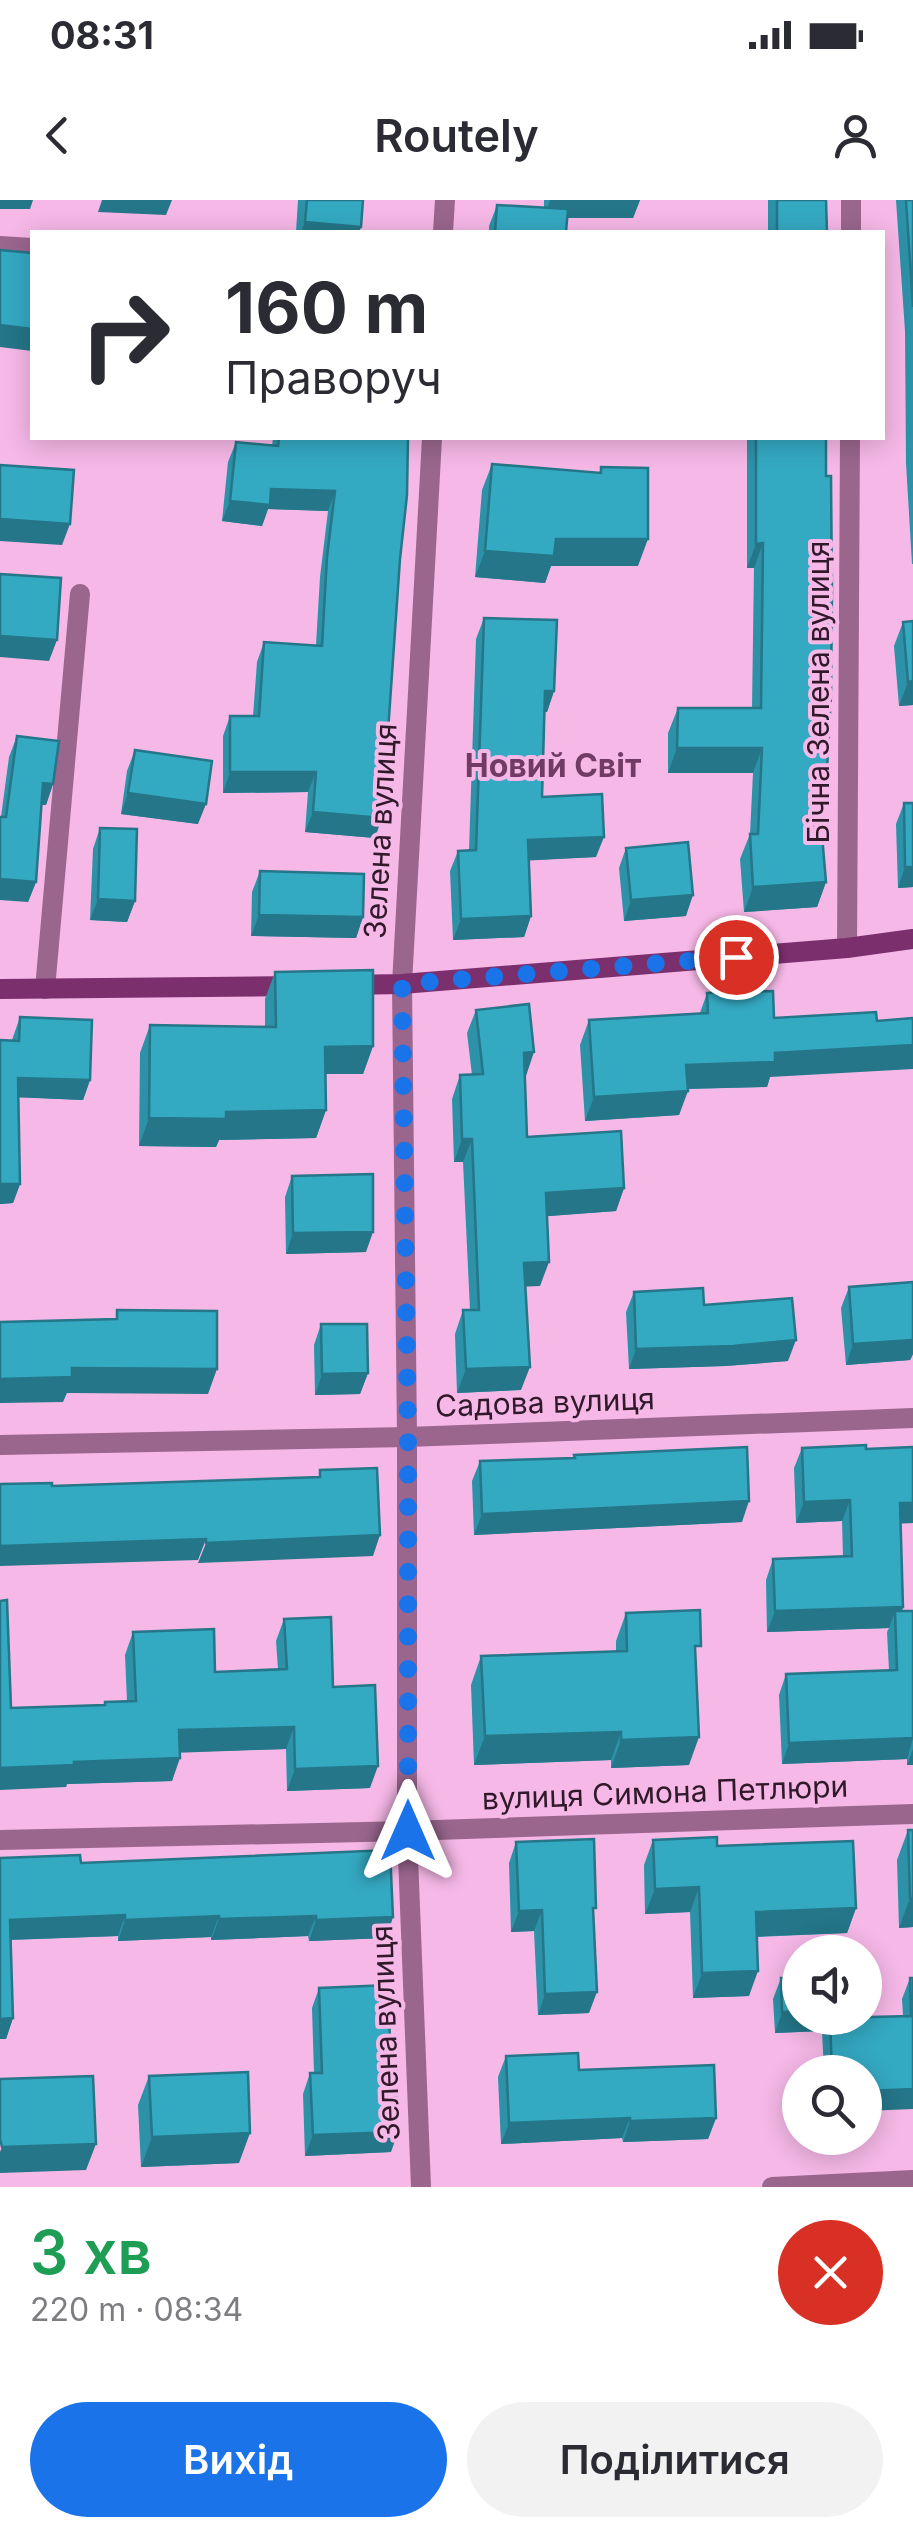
<!DOCTYPE html>
<html lang="uk">
<head>
<meta charset="utf-8">
<style>
  body { margin:0; font-family:Inter,sans-serif; background:#f2f2f3; color:#2b2b33; height:100vh; display:flex; flex-direction:column; font-size:38px; white-space:nowrap }
  * { box-sizing:border-box; margin:0 }
  p { font-size:32px; color:#7c7c81 }
  .icon { flex:none; width:55px; height:55px; fill:none; stroke:currentColor; stroke-width:2; stroke-linecap:round; stroke-linejoin:round }
  .map { position:relative; height:1987px; overflow:hidden }
  .side { display:flex; flex-direction:column; background:#fff; flex:1 }
  .side>* { flex:none }
  .guide { position:absolute; left:30px; top:30px; width:855px; height:210px; border-radius:0px; box-shadow:0 5px 25px #0003; background:#fff; color:#2b2b33; overflow:hidden }
  .buttons { position:absolute; left:782px; top:1735px; display:grid; gap:20px }
  .buttons a { display:grid; place-items:center; width:100px; height:100px; border-radius:50%; background:#fff; box-shadow:0 5px 25px #0003; font-size:50px }
  .pin { position:absolute; display:grid; place-items:center; width:85px; height:85px; color:#fff; margin:-42px; border:5px solid #fff; border-radius:50%; box-shadow:0 2px 10px #0007 }
  .me { position:absolute; width:110px; margin:-55px; rotate:0deg; stroke-linejoin:round; filter:drop-shadow(0 0 8px #0008) }
  .turn { display:flex; align-items:center; gap:35px; height:210px; padding:0 30px; font-size:45px }
  .turn .icon { width:130px; height:130px; stroke-width:2.5 }
  .turn b { display:block; font-size:70px; line-height:85px }
  .round { display:grid; place-items:center; flex:none; width:105px; height:105px; border-radius:52px; background:#f2f2f3 }
  .headline { display:flex; align-items:center; justify-content:space-between; height:170px; padding:0 30px }
  h1 { font-size:60px; font-weight:600; line-height:75px; color:#1e9e55 }
  .primary-button { display:flex; gap:20px; margin-top:auto; padding:20px 30px }
  .primary-button a { flex:1; height:115px; border-radius:60px; background:#1a73e8; color:#fff; font-size:40px; font-weight:600; line-height:115px; text-align:center }
  .primary-button a+a { background:#f2f2f3; color:#2b2b33 }
  .status { display:flex; justify-content:space-between; align-items:center; height:70px; padding:0 50px; background:#fff; direction:ltr }
  .status svg { height:28px; fill:currentColor }
  header { display:flex; justify-content:space-between; align-items:center; height:130px; padding:0 30px; background:#fff; font-size:45px; font-weight:600 }
  .map>svg:first-child { display:block }
  .lines { fill:none; stroke-linecap:round; stroke-linejoin:round }
  .lane { stroke:#9a668e; stroke-width:20 }
  .street { stroke:#9a668e; stroke-width:20 }
  .secondary { stroke:#7b2f6d; stroke-width:20 }
  .wall { fill:#2d91a7 }
  .shaded-wall { fill:#247688 }
  .building { fill:#34a9c2; stroke:#247688; stroke-width:2.5 }
  .route { stroke:#1a73e8; stroke-width:18; stroke-dasharray:0 32.4 }
  .labels { text-anchor:middle; dominant-baseline:central; stroke-width:8; stroke-linejoin:round; paint-order:stroke }
  .street-label { font-size:30px; fill:#30192b; stroke:#f6b8e7 }
  .neighbourhood-label { font-size:32px; font-weight:bold; fill:#703c65; stroke:#f6b8e7 }
</style>
</head>
<body>
<div class="status"><b>08:31</b><svg viewBox="0 0 49 12"><path d="M0 12V9h3v3zM5 12V6h3v6zM10 12V3h3v9zM15 12V0h3v12zM26 1h20v11H26zM47 4h2v5h-2z"/></svg></div>
<header><svg class="icon" aria-label="back" viewBox="0 0 24 24"><path d="M15 5l-7 7 7 7"/></svg>Routely<svg class="icon" aria-label="person" viewBox="0 0 24 24"><circle cx="12" cy="8" r="4"/><path d="M4 21q1-7 8-7t8 7"/></svg></header>
<div class="map">
<svg width="913" height="1987" viewBox="0 0 913 1987">
  <rect width="100%" height="100%" fill="#f6b8e7"/>
  <g class="lines">
    <path class="lane" d="M0,46L32,48
      M45,789L80,394"/>
    <path class="street" d="M443,32L445,0
      M851,32V0
      M847,748L850,238
      M0,1245L407,1237L913,1218
      M0,1640L407,1631L913,1614
      M421,1987L407,1631V1237L402,784L432,238
      M772,1987L913,1980"/>
    <path class="secondary" d="M347,785L402,784L847,748L913,739
      M0,789L293,786"/>
  </g>
  <path class="wall" d="M298,0H363L361,27L359,32H296Z
    M544,0H640L633,18H567L566,32H489V26L497,5L544,8Z
    M768,0H826L827,32H768Z
    M896,0H913V364H912L906,263L905,131Z
    M273,238H408L400,359L375,638L305,632L308,592L223,593V536L230,516H253L257,462L264,442L316,445L320,377L328,311L268,309L262,326L222,321L228,262L236,242L272,246Z
    M747,238H826L820,605L826,682L817,707L744,712L740,659L750,634L753,573H668V533L678,508H752L754,368H747Z
    M492,264L599,273L601,267L638,366H551L545,383L475,377L482,290Z
    M484,418L554,491L547,512H544L542,597L596,657L529,660L531,716L524,737L453,740L450,671L458,651L469,650L476,439Z
    M903,422L913,505L899,506L894,446Z
    M17,536L53,584L46,605H42L36,682L28,702L1,617L9,557Z
    M135,550L198,624L121,614L127,571Z
    M904,603H913V687L898,688L896,624Z
    M100,628L135,701L127,722L90,720L93,649Z
    M626,648L686,716L624,721L619,668Z
    M260,671L363,717L356,738L251,736L252,692Z
    M275,772L373,846L363,874H326V910L316,938L219,940L216,947L139,946L140,853L150,825L265,827V799Z
    M707,793L770,877L767,887L688,889L679,915L585,921L580,845L589,820L700,813Z
    M476,810L525,876L527,937L624,988L616,1011L547,1016L540,1086H526L521,1190L457,1193L455,1134L463,1110H470L463,962H454L452,899L460,875H472L467,833Z
    M20,817L90,880L83,900L18,897L20,984L13,1003L0,1004V840H12Z
    M292,976L366,1052L286,1054L285,997Z
    M913,1082V1154L910,1160L846,1165L841,1108L849,1087Z
    M634,1092L704,1105L788,1161L725,1166L629,1169L626,1112Z
    M321,1124L368,1173L360,1194L315,1195L314,1145Z
    M802,1248L866,1249L901,1324L903,1407L902,1411H913V1565H907V1559L782,1564L779,1495L786,1474L889,1470L887,1432L889,1428L767,1432L766,1380L773,1359L843,1357L842,1321L796,1323L794,1268Z
    M574,1255L742,1322L474,1335L472,1281L480,1261L573,1258Z
    M626,1413L696,1460L689,1565L611,1568V1560L474,1565L471,1485L481,1456L616,1451V1441Z
    M284,1419L333,1487L370,1588L287,1591L286,1549L180,1552L172,1581L67,1584L66,1587L11,1508L104,1505L105,1502L127,1501L125,1455L133,1432L215,1472L278,1469L276,1441Z
    M908,1630L913,1727L899,1728L897,1660Z
    M653,1640L717,1646L856,1708L847,1733L757,1737L749,1796L693,1798L690,1712L645,1714L644,1665Z
    M516,1642L593,1716L589,1813L538,1815L534,1731L511,1732L509,1663Z
    M0,1658L81,1663L393,1717L386,1738L309,1741L308,1736L211,1740V1737L118,1741V1736L11,1740L13,1818L6,1839H0Z
    M781,1778L800,1818H859L903,1816L902,1799L910,1778L913,1909L865,1872H824L822,1831L775,1833L773,1799Z
    M319,1788L391,1952L305,1956L303,1894L310,1873H314L312,1808Z
    M506,1856L579,1870L716,1918L708,1939L623,1942L622,1938L501,1944L498,1877Z
    M149,1876L239,1963L141,1967L138,1905Z"/>
  <path class="shaded-wall" d="M0,0H33L30,9H0Z
    M102,0H172L166,15L98,12Z
    M550,0H640L633,18H544Z
    M305,22L361,27L359,32H301Z
    M0,125L32,129V151L0,147Z
    M271,289L335,291L328,311L268,309L262,326L222,321L230,301Z
    M0,319L70,324L62,345L0,341Z
    M556,339H648L638,366H551L545,383L475,377L485,351Z
    M763,343L754,368H747L756,344Z
    M0,436L57,440L49,461L0,457Z
    M913,481V505L899,506L908,482Z
    M545,491H554L547,512H537Z
    M677,548H762L753,573H668Z
    M230,572H316L308,592L223,593Z
    M43,583L53,584L46,605L36,604Z
    M818,588H826L817,613Z
    M128,593L206,604L198,624L121,614Z
    M313,612L382,618L375,638L305,632Z
    M604,637L596,657L520,661L528,640Z
    M905,667H913V687L898,688Z
    M0,679L36,682L28,702L0,700Z
    M826,682L817,707L744,712L753,687Z
    M693,695L686,716L624,721L631,700Z
    M98,699L135,701L127,722L90,720Z
    M259,715L363,717L356,738L251,736Z
    M531,716L524,737L453,740L461,719Z
    M913,845V869L770,877L767,887L677,889L686,865L775,853Z
    M373,846L363,874H315L325,847Z
    M534,852L526,876L524,853Z
    M18,878L90,880L83,900L10,897Z
    M688,891L679,915L585,921L594,897Z
    M326,910L316,938L219,940L216,947L139,946L149,918L226,912Z
    M462,939H472L463,962H454Z
    M0,984H20L13,1003L0,1004Z
    M624,988L616,1011L537,1017L546,993Z
    M373,1032L366,1052L286,1054L293,1033Z
    M549,1062L540,1086L516,1087L524,1063Z
    M796,1140L788,1161L725,1166L629,1169L636,1149Z
    M913,1140V1154L910,1160L846,1165L853,1144Z
    M530,1167L521,1190L457,1193L466,1169Z
    M72,1168L217,1169L208,1194L67,1193L63,1202L0,1203V1179Z
    M368,1173L360,1194L315,1195L322,1174Z
    M850,1300L842,1321L796,1323L804,1302Z
    M749,1301L742,1322L474,1335L482,1314Z
    M900,1303H913V1323L892,1324Z
    M380,1335L373,1356L198,1363L206,1343Z
    M206,1339L198,1360L0,1366V1346Z
    M903,1407L896,1428L895,1411L889,1428L767,1432L775,1411Z
    M294,1527L286,1549L171,1553L179,1530Z
    M621,1532L611,1560L474,1565L485,1536Z
    M699,1537L689,1565L611,1568L621,1540Z
    M913,1538L907,1559L782,1564L789,1543Z
    M913,1549V1565H907Z
    M180,1558L172,1581L67,1584L66,1587L0,1590V1568L74,1562Z
    M378,1566L370,1588L287,1591L295,1569Z
    M699,1687L690,1712L645,1714L655,1689Z
    M910,1698H913V1727L899,1728Z
    M856,1708L847,1733L746,1737L756,1712Z
    M542,1710L534,1731L511,1732L519,1711Z
    M125,1715L118,1736L2,1740L10,1720Z
    M219,1716L211,1737L118,1741L125,1720Z
    M316,1716L308,1736L211,1740L219,1719Z
    M393,1717L386,1738L309,1741L316,1720Z
    M758,1771L749,1796L693,1798L702,1773Z
    M597,1792L589,1813L538,1815L545,1794Z
    M800,1811V1818H827L822,1831L775,1833L782,1812Z
    M13,1818L6,1839H0V1819Z
    M913,1889V1909L865,1911V1891Z
    M630,1918L622,1938L501,1944L509,1923Z
    M716,1918L708,1939L623,1942L630,1921Z
    M398,1932L391,1952L305,1956L313,1935Z
    M250,1933L239,1963L141,1967L152,1937Z
    M96,1944L86,1970L0,1973V1952L2,1947Z"/>
  <path class="building" d="M307,0H363L361,27L305,22Z
    M777,0H826L827,32H777Z
    M906,0H913V107Z
    M497,5L568,9L566,32H495Z
    M0,50L32,53V129L0,125Z
    M279,238H408L407,295L400,359L382,618L313,612L316,572H230V516H259L264,442L322,446L327,357L335,291L271,289L270,305L230,301L236,242L278,246Z
    M756,238H826V276H831L832,391L831,496L826,588H818L826,682L753,687L750,634H758L762,548H677L678,508H761L763,343L756,344Z
    M492,264L601,273V267L648,268V339H556L554,356L485,351Z
    M0,265L74,270L70,324L0,319Z
    M0,374L61,378L57,440L0,436Z
    M484,418L557,420L554,491H545L542,597L602,594L604,637L528,640L531,716L461,719L458,651L476,650Z
    M913,421V481L908,482L903,422Z
    M17,536L59,541L53,584L43,583L36,682L0,679V617H6Z
    M135,550L212,561L206,604L128,593Z
    M904,603H913V667H905Z
    M100,628L137,629L135,701L98,699Z
    M688,642L693,695L631,700L626,648Z
    M260,671L364,674L363,717L259,715Z
    M373,770V846L325,847L326,910L226,912V919L149,918L150,825L276,827L275,772Z
    M773,791L774,818L876,812L877,821L913,818V845L775,853V862L686,865L688,891L594,897L589,820L708,813L707,793Z
    M529,804L534,852L524,853L527,937L621,931L624,988L546,993L549,1062L524,1063L530,1167L466,1169L463,1110H479L472,939H462L460,875L483,874L476,810Z
    M20,817L92,820L90,880L18,878L20,984H0V840L19,841Z
    M373,974V1032L293,1033L292,976Z
    M913,1082V1140L853,1144L849,1087Z
    M703,1088L704,1105L792,1098L796,1140L733,1146L636,1149L634,1092Z
    M117,1110L217,1111V1169L72,1168V1177L0,1179V1122L117,1119Z
    M321,1124H367L368,1173L322,1174Z
    M866,1245V1249L913,1247V1303H900L903,1407L775,1411L773,1359L852,1356L850,1300L804,1302L802,1248Z
    M747,1247L749,1301L482,1314L480,1261L575,1258L574,1255Z
    M377,1268L380,1335L206,1343V1339L0,1346V1284L52,1283V1286L320,1277V1270Z
    M7,1400L11,1508L105,1505V1502L136,1501L133,1432L214,1429L215,1472L287,1469L284,1419L331,1417L333,1487L375,1485L378,1566L295,1569L294,1527L179,1530L180,1558L74,1562V1565L0,1568V1401Z
    M700,1410L701,1446H695L699,1537L621,1540V1532L485,1536L481,1456L627,1451L626,1413Z
    M895,1411H913V1538L789,1543L786,1474L897,1470Z
    M908,1630H913V1698H910Z
    M717,1637V1646L853,1641L856,1708L756,1712L758,1771L702,1773L699,1687L655,1689L653,1640Z
    M594,1639L596,1708H593L597,1792L545,1794L542,1710L519,1711L516,1642Z
    M390,1650L393,1717L316,1720V1716L219,1719V1716L125,1720V1715L10,1720L13,1818L0,1819V1658L80,1655L81,1663Z
    M781,1778H800V1811L782,1812Z
    M910,1778H913V1889L865,1891V1872H832L830,1818L911,1816Z
    M388,1785L391,1870H396L398,1932L313,1935L310,1873H322L319,1788Z
    M578,1853L579,1870L714,1865L716,1918L630,1921V1918L509,1923L506,1856Z
    M248,1872L250,1933L152,1937L149,1876Z
    M93,1876L96,1944L2,1947L0,1939V1879Z"/>
  <g class="lines">
    <path class="route" d="M408,1631V1237L402,784L736,757"/>
  </g>
  <g class="labels">
    <g class="street-label">
      <text transform="translate(818 492) rotate(-90)">Бічна Зелена вулиця</text>
      <text transform="translate(380 631) rotate(-87)">Зелена вулиця</text>
      <text transform="translate(545 1202) rotate(-2)">Садова вулиця</text>
      <text transform="translate(665 1592) rotate(-2)">вулиця Симона Петлюри</text>
      <text transform="translate(385 1833) rotate(-92)">Зелена вулиця</text>
    </g>
    <g class="neighbourhood-label">
      <text x="553" y="565">Новий Світ</text>
    </g>
  </g>
</svg>
<div class="buttons">
<a><svg class="icon" aria-label="sound" viewBox="0 0 24 24"><path d="M4 9h4l5-4v14l-5-4H4zM17 9q2 3 0 6"/></svg></a>
<a><svg class="icon" aria-label="search" viewBox="0 0 24 24"><circle cx="10" cy="10" r="6"/><path d="M15 15l6 6"/></svg></a>
</div>
<div class="pin" style="left:736px;top:757px;background:#d93025"><svg class="icon" aria-label="arrive" viewBox="0 0 24 24"><path d="M6 21V4h12l-3 4 3 4H6"/></svg></div>
<svg class="me" style="left:408px;top:1631px" viewBox="-20 -20 40 40"><path d="M0-17L14 15 0 8-14 15z" fill="#1a73e8" stroke="#fff" stroke-width="4"/></svg>
<div class="guide">
<div class="turn"><svg class="icon" aria-label="right" viewBox="0 0 24 24"><path d="M7 20v-9h11M14 6l5 5-5 5"/></svg><div><b>160 m</b>Праворуч</div></div>
</div>
</div>
<section class="side">
<div class="headline"><div><h1>3 хв</h1><p>220 m · 08:34</p></div><a class="round" style="background:#d93025;color:#fff"><svg class="icon" aria-label="close" viewBox="0 0 24 24"><path d="M6 6l12 12M18 6L6 18"/></svg></a></div>
<div class="primary-button"><a>Вихід</a><a>Поділитися</a></div>
</section>
</body>
</html>
